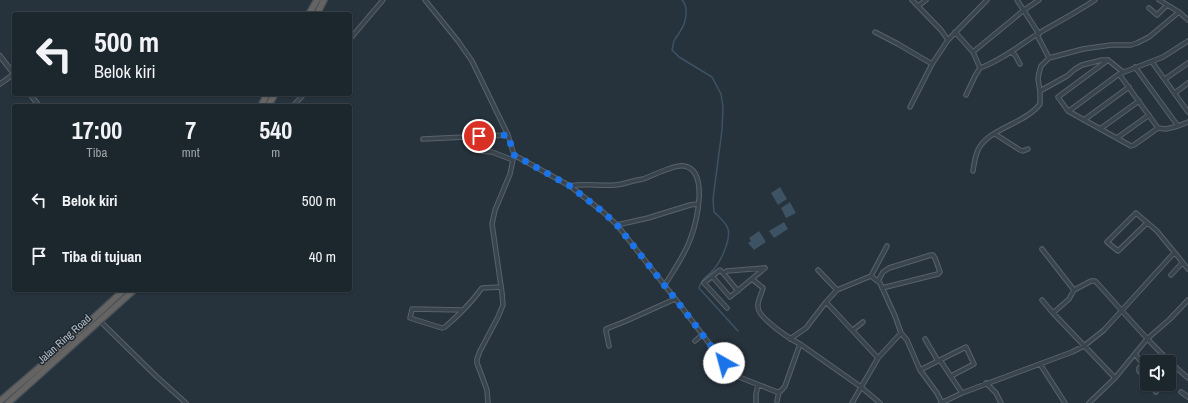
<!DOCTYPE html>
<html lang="id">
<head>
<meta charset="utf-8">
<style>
  body { margin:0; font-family:"Archivo Narrow",sans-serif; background:#293239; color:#f1f3f6; height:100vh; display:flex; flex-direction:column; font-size:15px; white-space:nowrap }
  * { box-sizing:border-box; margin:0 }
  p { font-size:13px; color:#a0a5aa }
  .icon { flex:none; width:22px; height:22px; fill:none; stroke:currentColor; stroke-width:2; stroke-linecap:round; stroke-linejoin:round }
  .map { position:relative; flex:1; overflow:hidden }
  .side { position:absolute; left:12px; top:104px; width:340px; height:188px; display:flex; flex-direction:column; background:#1c262d; border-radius:4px; box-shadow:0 1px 3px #0004,0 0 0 1px #3a4349 }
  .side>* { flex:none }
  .top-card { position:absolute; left:12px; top:12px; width:340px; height:84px; border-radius:4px; box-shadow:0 1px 3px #0004,0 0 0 1px #3a4349; background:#1c262d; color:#f1f3f6; overflow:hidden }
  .fabs { position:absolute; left:1140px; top:355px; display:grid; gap:8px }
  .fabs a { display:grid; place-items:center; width:36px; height:36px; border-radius:4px; background:#1c262d; box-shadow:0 1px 3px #0004,0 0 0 1px #3a4349; font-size:20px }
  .pin { position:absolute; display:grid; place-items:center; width:34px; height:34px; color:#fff; margin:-17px; border:2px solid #fff; border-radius:50%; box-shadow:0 1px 4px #0007 }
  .me { position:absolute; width:44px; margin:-22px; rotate:322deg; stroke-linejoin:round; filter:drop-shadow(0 0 3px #0008) }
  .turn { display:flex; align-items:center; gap:14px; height:84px; padding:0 16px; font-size:18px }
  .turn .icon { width:52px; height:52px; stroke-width:2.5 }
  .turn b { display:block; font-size:28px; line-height:34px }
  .eta { display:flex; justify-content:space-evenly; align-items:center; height:68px; text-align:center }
  .eta b { font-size:24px; font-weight:800; line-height:28px }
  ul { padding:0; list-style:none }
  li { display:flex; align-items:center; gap:12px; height:56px; padding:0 16px }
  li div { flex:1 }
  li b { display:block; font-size:15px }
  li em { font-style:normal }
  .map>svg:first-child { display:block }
  .water { fill:#3d5263 }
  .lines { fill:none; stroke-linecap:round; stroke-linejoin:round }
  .stream { stroke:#3d5263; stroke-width:1.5 }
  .minor-casing { stroke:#58626b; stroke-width:5.5 }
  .tertiary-casing { stroke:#58626b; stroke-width:6 }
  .trunk-casing { stroke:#454f58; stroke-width:8 }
  .minor { stroke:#3a444d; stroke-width:3.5 }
  .tertiary { stroke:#3a444d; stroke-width:4 }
  .trunk { stroke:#656462; stroke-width:5.5 }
  .route { stroke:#1a73e8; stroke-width:7; stroke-dasharray:0 12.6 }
  .labels { text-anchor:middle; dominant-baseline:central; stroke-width:3; stroke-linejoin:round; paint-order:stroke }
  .street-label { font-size:11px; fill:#b6bfc8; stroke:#1f2932 }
</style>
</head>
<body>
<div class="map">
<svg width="1188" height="403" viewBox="0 0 1188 403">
  <rect width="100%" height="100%" fill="#26323c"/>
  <path class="water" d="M780,187L787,199L778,205L771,193Z
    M790,202L796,213L786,218L781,208Z
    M784,222L788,229L774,238L769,231Z
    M759,231L766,242L754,250L748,243L751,241L749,238Z"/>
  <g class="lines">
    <path class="stream" d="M682,0C689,7 686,22 681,30C679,34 676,37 674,41C673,44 673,47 672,50L679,57L712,77L721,94L723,107L722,130L713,199L714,212C719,217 726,222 728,229C731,239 721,261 714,269C707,278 703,276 699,288L738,331"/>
    <defs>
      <path id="minor" d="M425,0L458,41L472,61L508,135L514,155L510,174L495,210L492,224L502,293L503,305L498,317L480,351L477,359V363L487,390L488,403
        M912,0L941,30L948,40
        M1017,0L1039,34
        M1159,0L1179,12L1188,20
        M918,6L926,0
        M1149,8L1157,15L1167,5
        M875,32L898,44L932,64
        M955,32L973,52L980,68C1002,60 1020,45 1039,33C1058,22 1077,12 1095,0
        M1037,35L1049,58
        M350,39L383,0
        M973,52L1024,10L1039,0
        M1011,52L1015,55L1020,64
        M1108,60L1058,97L1068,111L1131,146L1134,145L1158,128
        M1152,62L1188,112
        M1135,67L1178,126L1188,122
        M1119,74L1158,128L1166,129L1178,126
        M1165,79L1188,63
        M0,84L14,74
        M1040,91L1067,76L1075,69L1082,65L1102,60H1108L1123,72
        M1175,93L1188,83
        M966,95L975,76L980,68
        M293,106L304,94
        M910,107L932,64L948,40L987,0
        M1069,111L1119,74L1163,57L1188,41
        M1084,120L1129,87
        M1100,129L1139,101
        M995,134L1020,150L1023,151L1028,149
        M1117,138L1149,115
        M423,139L508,135
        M479,151L492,152L513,160
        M514,155L570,186L603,212L617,225L677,301L724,363L739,377L777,392L781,391L785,386L800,344L861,387L880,403
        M973,171C974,164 975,156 978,150C987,129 1025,124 1040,104V91L1038,79L1039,73L1041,66L1049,58L1083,49L1111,45H1131L1137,43L1149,37L1179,12
        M570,186C587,182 605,188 622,184C629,182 636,180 643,179C652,176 675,164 684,166C709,170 697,222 691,237C685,255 674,270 664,286
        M1147,223L1118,251L1107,242L1136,213L1157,231L1188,269
        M617,225L648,218L690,205L698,204
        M1042,249L1074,290
        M818,270L837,290
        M723,273L720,270L704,283L727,308
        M1171,275L1182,263
        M712,276L730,297L765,268
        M871,276L880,283L895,316L901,333L907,340L920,370L937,393L942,403
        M752,279L763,288C762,294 757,300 758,307C758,318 790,339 800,344
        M878,281L883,272L889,268L931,255H933L935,258L940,272L938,274L882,288
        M738,291L723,273L727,271L764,268
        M1042,300L1053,313
        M826,302L878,358
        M463,310L412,309L410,318L442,328L445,327C459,315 471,303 482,288L501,287
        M100,321L156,376L186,403
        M853,330L863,322
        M790,339L806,328L826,302L837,290L871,276L887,246
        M925,339L938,361
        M695,341L702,335
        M609,346L606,331V329L626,321L675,299
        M1135,354L1143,364L1139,368V371L1147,381
        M940,360L962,393
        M1040,364L1065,403
        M1143,364L1149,358L1151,359L1154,362
        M708,366L716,353
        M920,370L966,347L974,364L951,376
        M1115,378L1053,313L1069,299L1074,290L1091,281H1095L1098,284C1127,316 1155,350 1188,378
        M986,383L996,393L1001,403
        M1150,384L1156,392
        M1181,392L1188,397
        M777,401L779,392
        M756,403V394L758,385
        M852,403L878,358L901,333
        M941,403L962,393L1072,352L1084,346L1104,330L1174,253
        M1089,403L1115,378L1147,339L1170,319L1188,300"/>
      <path id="tertiary" d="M0,56L14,74
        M30,94L39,106"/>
      <path id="trunk" d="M309,14L317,0
        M317,14L324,0
        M261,106L267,94
        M268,106L275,94
        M0,401L42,365L124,290
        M8,403L134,290"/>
    </defs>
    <use href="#minor" class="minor-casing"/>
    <use href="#tertiary" class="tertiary-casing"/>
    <use href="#trunk" class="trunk-casing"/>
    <use href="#minor" class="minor"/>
    <use href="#tertiary" class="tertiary"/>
    <use href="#trunk" class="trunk"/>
  </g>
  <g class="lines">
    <path class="route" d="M479,136L508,135L514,155L570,186L603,212L617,225L677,301L724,363"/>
  </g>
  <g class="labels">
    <g class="street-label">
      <text transform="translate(64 339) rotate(-42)">Jalan Ring Road</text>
    </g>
  </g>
</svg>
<div class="fabs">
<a><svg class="icon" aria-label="sound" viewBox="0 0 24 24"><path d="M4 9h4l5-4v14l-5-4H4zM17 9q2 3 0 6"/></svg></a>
</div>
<div class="pin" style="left:479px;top:136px;background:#d93025"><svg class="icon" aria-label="arrive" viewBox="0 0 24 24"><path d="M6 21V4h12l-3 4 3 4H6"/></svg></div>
<svg class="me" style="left:724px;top:363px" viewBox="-20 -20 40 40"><circle r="19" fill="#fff"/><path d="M0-13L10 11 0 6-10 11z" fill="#1a73e8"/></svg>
<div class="top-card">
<div class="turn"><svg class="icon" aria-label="left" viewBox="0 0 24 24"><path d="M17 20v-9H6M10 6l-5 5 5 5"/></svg><div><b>500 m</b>Belok kiri</div></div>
</div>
<section class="side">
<div class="eta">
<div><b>17:00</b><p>Tiba</p></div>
<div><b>7</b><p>mnt</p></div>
<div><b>540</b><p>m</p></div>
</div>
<ul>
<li><svg class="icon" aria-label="left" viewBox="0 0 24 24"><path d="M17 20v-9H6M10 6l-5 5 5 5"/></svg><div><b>Belok kiri</b></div><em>500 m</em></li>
<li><svg class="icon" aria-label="arrive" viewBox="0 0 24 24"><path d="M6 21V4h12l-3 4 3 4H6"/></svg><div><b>Tiba di tujuan</b></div><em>40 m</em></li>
</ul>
</section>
</div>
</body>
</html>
